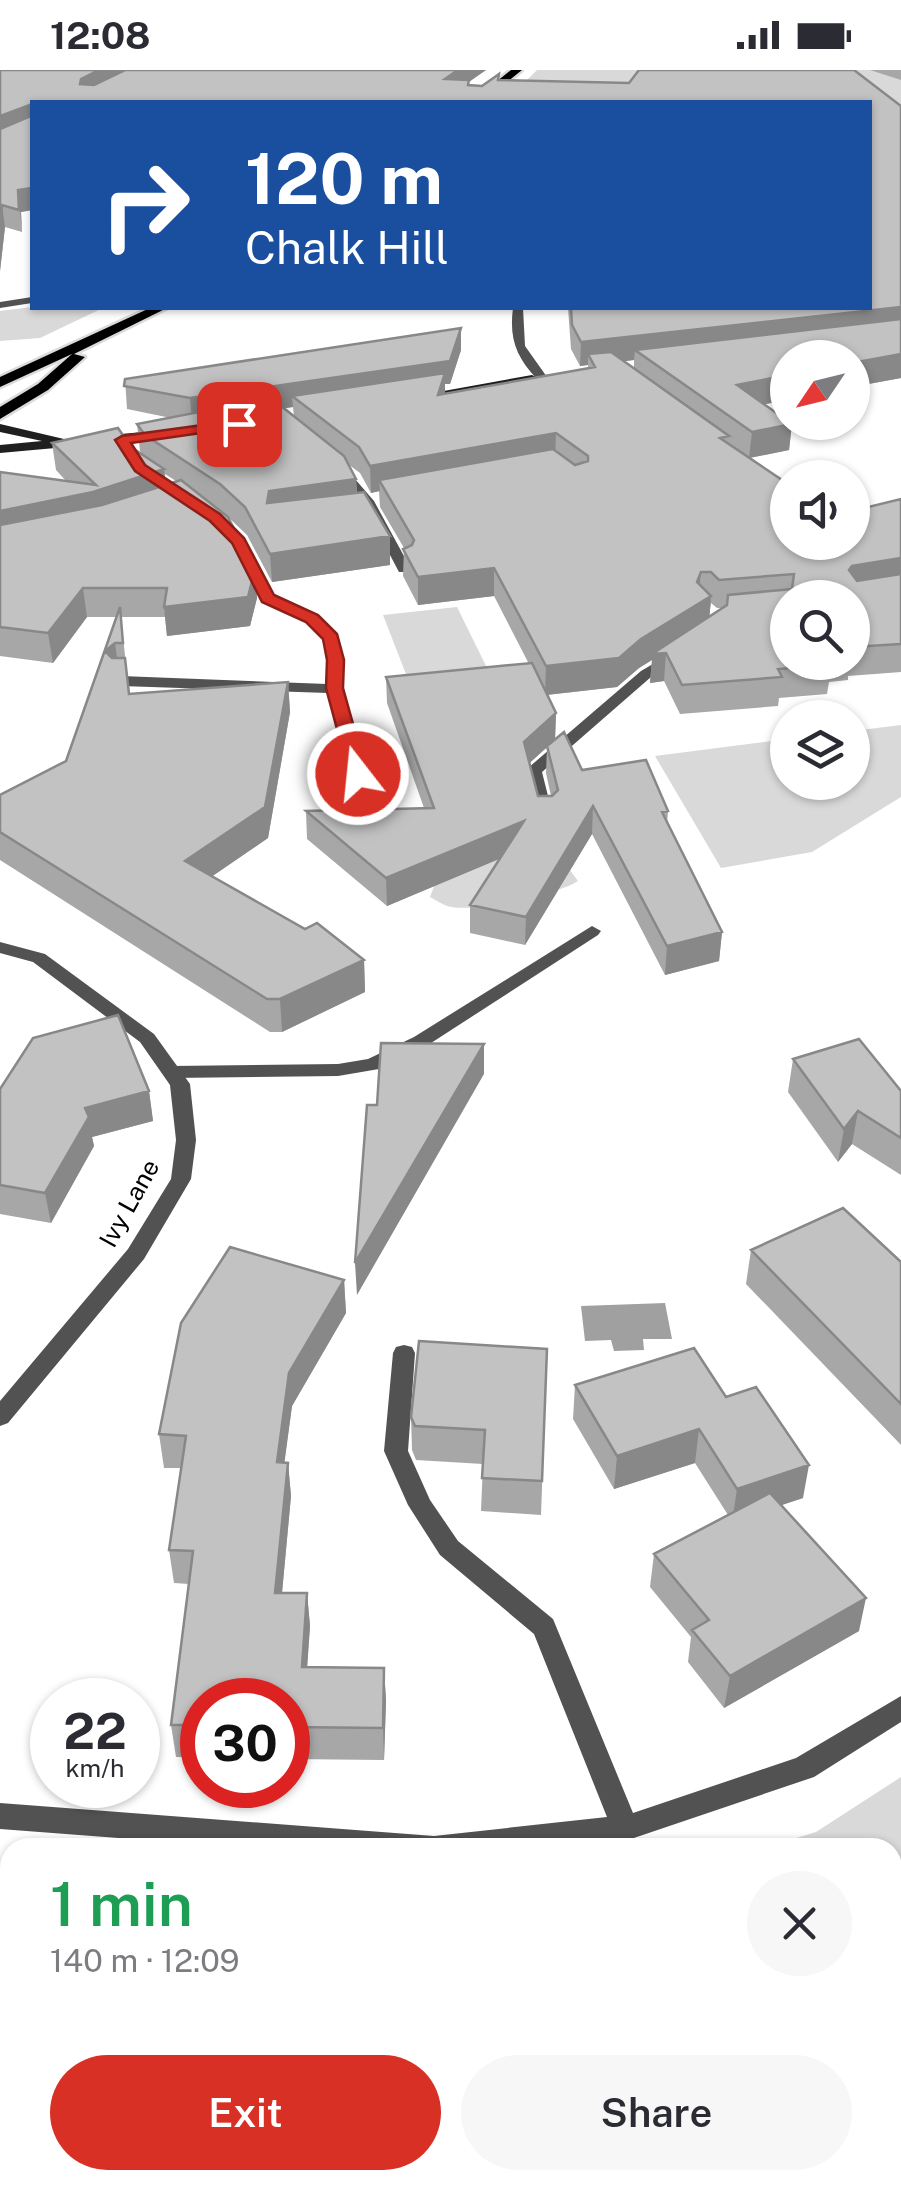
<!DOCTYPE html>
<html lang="en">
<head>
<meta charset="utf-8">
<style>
  body { margin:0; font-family:"Public Sans",sans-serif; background:#f7f7f7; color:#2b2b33; height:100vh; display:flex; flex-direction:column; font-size:38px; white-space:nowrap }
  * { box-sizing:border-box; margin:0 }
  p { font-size:32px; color:#7c7c81 }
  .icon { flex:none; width:55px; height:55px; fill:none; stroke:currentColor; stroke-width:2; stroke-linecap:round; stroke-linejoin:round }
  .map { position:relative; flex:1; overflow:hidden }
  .panel { position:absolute; left:0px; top:1768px; width:902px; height:352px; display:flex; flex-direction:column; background:#fff; border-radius:30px 30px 0 0; box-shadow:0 2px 8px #0004 }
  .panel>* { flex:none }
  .top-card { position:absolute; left:30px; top:30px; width:842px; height:210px; border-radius:0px; box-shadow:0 2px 8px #0004; background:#1a4fa0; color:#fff; overflow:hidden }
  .needle { width:65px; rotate:235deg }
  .controls { position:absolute; left:770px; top:270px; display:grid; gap:20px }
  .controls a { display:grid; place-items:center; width:100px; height:100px; border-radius:50%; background:#fff; box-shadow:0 2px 8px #0004; font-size:50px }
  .speed { position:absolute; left:30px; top:1608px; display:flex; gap:20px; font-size:50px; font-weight:700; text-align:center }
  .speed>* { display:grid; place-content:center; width:130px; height:130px; border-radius:50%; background:#fff; box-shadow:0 2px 8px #0004; line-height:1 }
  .speed small { font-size:25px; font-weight:400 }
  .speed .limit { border:15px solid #d22; background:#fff; color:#111 }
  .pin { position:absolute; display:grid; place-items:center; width:85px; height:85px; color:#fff; margin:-42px; border-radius:20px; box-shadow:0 5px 15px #0006 }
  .me { position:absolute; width:110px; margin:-55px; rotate:344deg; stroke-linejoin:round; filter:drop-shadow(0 0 8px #0008) }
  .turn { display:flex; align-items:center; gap:35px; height:210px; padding:0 50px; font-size:45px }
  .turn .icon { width:130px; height:130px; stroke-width:2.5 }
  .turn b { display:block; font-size:70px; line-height:85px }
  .round { display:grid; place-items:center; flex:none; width:105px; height:105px; border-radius:52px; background:#f7f7f7 }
  .headline { display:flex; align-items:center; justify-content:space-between; height:170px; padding:0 50px }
  h1 { font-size:60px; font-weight:600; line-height:75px; color:#1e9e55 }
  .primary-button { display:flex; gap:20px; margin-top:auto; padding:20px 50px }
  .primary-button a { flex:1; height:115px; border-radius:60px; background:#d93025; color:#fff; font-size:40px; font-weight:600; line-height:115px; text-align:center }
  .primary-button a+a { background:#f7f7f7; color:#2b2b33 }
  .status { display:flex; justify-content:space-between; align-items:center; height:70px; padding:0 50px; background:#fff; direction:ltr }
  .status svg { height:28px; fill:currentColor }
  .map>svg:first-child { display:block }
  .green { fill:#d9d9d9 }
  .water { fill:#a0a0a0 }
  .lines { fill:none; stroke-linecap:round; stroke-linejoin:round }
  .primary-casing { stroke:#dbdbdb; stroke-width:5 }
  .lane { fill:#525252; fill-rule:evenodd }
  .street { fill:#525252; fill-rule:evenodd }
  .secondary { fill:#1f1f1f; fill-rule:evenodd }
  .primary { fill:#000; fill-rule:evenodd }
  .wall { fill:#a7a7a7; fill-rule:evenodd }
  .shaded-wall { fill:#888 }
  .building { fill:#c2c2c2; stroke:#888; stroke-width:2.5 }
  .route { fill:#d93025; stroke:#8d1f18; stroke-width:2.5 }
  .labels { text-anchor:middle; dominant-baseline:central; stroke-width:8; stroke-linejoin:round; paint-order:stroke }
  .street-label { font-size:25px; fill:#000; stroke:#fff }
</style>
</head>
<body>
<div class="status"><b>12:08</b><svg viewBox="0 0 49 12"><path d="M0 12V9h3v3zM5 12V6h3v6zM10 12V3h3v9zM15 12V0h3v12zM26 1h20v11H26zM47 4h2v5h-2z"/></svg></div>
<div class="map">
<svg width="901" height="2118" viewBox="0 0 901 2118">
  <rect width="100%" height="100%" fill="#fff"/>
  <path class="green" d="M537,0H901V59L870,32L508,29Z
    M32,237V238H103L40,268L0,271V241Z
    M457,537L492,608L411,617L383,545Z
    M901,655V727L812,782L721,798L655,686L787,669L788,712H852L853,661Z
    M485,778L561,788L578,811C559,824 476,842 452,837C444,836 436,830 430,827L436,811Z
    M901,1707V2118H0V1822L10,1824V2110H892V1778L767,1777L816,1762Z"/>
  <path class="water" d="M665,1233L672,1269H643L644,1280L614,1281L611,1270L585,1271L581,1236Z"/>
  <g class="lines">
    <defs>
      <path id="primary" d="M511,0H522L482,32H471Z
        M150,238H167L74,284L85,287L48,320L0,349V337L38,314L72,284L0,317V307Z"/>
    </defs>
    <use href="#primary" class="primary-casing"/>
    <path class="lane" d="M670,584L677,588L675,591L651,607L542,702L553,746L551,750H539L526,701L528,698L641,601Z
      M592,856L601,861L598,865L428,975L379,999L338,1006L171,1008L161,1002L171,996L338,994L368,989L414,967Z"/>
    <path class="street" d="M32,227V233L0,238V232Z
      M513,238H523L525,276L547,307L545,309H537C516,287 509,268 513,238Z
      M334,394H342L374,431L411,499L409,502H399L362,432L334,400Z
      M238,478H248L274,525L317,546L338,568L343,590L342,619L366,704L364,707L358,709L350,704L328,623L121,616L113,611L121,606L327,614L329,590L324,569L307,552L263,531L236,481Z
      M0,872L45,884L154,964L190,1014L196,1070L191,1109L144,1189L8,1353L0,1356V1331L128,1179L171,1109L176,1070L170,1015L140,972L33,892L0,883Z
      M404,1275L412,1277L415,1283L408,1381L430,1430L458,1471L553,1549L633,1743L796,1688L901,1626V1652L814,1707L625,1771L564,1778H250L0,1759V1733L434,1766L607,1747L534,1564L440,1485L408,1435L384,1381L393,1283L396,1277Z"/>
    <path class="secondary" d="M532,305L536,307V311L422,330L416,326Z
      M0,354L64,369L166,360L172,364L166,368L0,383V375L42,371L0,362Z"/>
    <use href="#primary" class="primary"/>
  </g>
  <path class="wall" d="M0,0H486L468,12V15L482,16L499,4V10L629,13L639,0H854L901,36V308L852,317V288H788V330L764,334L792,354L789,380L749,388L729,374L788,414V472H852V441L901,429V602L848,606V610L829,612L827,624L779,628L778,636L680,644L664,611L650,613L652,590L639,598L617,617L547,625L556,643L555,670L564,662L582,700L646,690L668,741L667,754L722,862L719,891L665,905L592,764L525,875L470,863V835L500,788L387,836L307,769L306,741L424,738L387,633L386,607L529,594L494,526L418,535L403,506L404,478L380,437L379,421L371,423L360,403L348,394L356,409L357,423L364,422L390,466V495L272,512L247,465L228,447L255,499L257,528L250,556L167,566L165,547H121L129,624L288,612L290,642L268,768L212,806L305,859L317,853L364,890L365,922L282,962H270L0,790V725L66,691L116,547H87L53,593L0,586V402L66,411L56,400L52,373L118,358L131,377L142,384L140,381L137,354L171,348L127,339L125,309L461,258V280L450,314H445V324L588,298V295L580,296L571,279L568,238H870V32H32V140L21,142L22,162L5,157L0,201ZM634,290V298L624,291ZM293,337L294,346L284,338ZM165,404L176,411L166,415ZM788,528H852V592H788ZM711,533L717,538H723L709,546ZM547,677L546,703L551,726H538L529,693Z
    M870,0H901V10Z
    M793,989L901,1021V1105L852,1074L838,1092L788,1022Z
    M0,1019L149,1021L153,1051L92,1067L94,1076L51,1153L0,1144Z
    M751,1180L901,1192V1375L746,1214Z
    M344,1210L346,1243L292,1336L284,1393H288L291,1426L282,1523H307L310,1556L307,1597L384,1598L386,1631L384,1690L288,1689V1630H202V1687H176L171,1655L189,1514L174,1513L169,1480L181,1398H164L159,1364Z
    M547,1279L541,1445L481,1441L483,1394L416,1390L412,1380L411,1347Z
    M575,1315L726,1327L803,1428L781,1435L859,1561L724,1638L688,1592L691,1567L650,1517L654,1484L728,1445L695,1393L614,1419L573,1349Z"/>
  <path class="shaded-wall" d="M99,0H140L83,29L80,14L81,9Z
    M458,0H486L445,29V9Z
    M32,34V56L0,68V46Z
    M32,118V140L21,142L22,162L18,120Z
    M2,135L5,157L0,201V151Z
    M901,237V260L635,280L634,290L594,295L588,284V295L580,296L581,272Z
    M461,258V280L450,314H445V328L292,326L293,337L192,352L190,328Z
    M901,284V308L852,317V293Z
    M788,305V330L734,340L737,315Z
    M792,354L789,380L749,388L752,362Z
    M556,363L555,389L379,410L380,421L371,423L370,396Z
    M164,399L167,426L0,470V441Z
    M356,409L357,436L267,433L269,421Z
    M390,466V495L272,512L270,484Z
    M901,488V511L848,524L849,500L852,496Z
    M494,498V526L418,535V507Z
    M255,499L257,528L250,556L167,566L164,537Z
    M701,502L698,530L711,526L709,554L666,583L664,611L650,613L652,590L639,598L617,617L545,625L546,596L697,512Z
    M83,518L87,547L53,593L48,563Z
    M115,573L119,603L105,581Z
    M288,612L290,642L268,768L188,823L185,791Z
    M556,643L555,670L523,699L524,672Z
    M593,736L592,764L525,875L526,847Z
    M524,751L523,779L387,836L386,808Z
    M722,862L719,891L665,905L667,876Z
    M364,890L365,922L282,962L280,929Z
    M484,974V1004L357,1225L355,1193Z
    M149,1021L153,1051L92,1067L94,1076L51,1153L45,1123L85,1038Z
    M858,1041L852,1074L838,1092L844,1059Z
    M344,1210L346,1243L292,1336L280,1426L277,1392L289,1303Z
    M699,1359L695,1393L614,1419L617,1386Z
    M288,1393L291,1426L279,1555L275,1523Z
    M809,1395L803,1428L732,1452L737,1419Z
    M307,1523L310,1556L305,1629L302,1597Z
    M866,1528L859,1561L724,1638L730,1606Z
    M384,1598L386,1631L384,1690L383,1658Z"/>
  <path class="building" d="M0,0H99L81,9L80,14L94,15L125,0H458L445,9L469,10L468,15L482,16L499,4L498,10L629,13L639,0H854L901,36V237L581,272L572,255L571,238H870V32H32V118L18,120L19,140L2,135L0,151V59L31,46L32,34L0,46Z
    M901,249V284L852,293V288H788V305L737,315L792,354L752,362L635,280Z
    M461,258L450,291L190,328L124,316L125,309Z
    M611,282L729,366L720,368L788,414V472H852V441L901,429V488L852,496L849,500L857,511L901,504V574L852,577V528H788V592H829L831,595L778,599L782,607L682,615L666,583L652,584L727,535L728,525L792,519L794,504L719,510L711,502H701L697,512L711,526L641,569L619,588L546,596L494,498L418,507L403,479L412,475L414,470L379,410L553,379L575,395L588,391V386L556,363L370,396L359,377L292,326L445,303L438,325L595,297L588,284Z
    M271,328L344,386L356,409L269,421L267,433L364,422L390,466L270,484L245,437L220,414L145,365L137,354Z
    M118,358L131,377L164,399L93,422L0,441V402L96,415L52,373Z
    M181,410L228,447L255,499L248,527L164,537L167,518H83L48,563L0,557V455L102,435Z
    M120,537L123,573H115L105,581L112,588H125L129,624L288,612L265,737L185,791L305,859L317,853L364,890L280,929H267L0,762V725L66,691Z
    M532,593L556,643L524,672L538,726H552L558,720L547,676L564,662L582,700L646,690L668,741L662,742L722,862L667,876L593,736L526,847L470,835L524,751L386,808L306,741L434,738L386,607Z
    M118,945L149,1021L85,1038L89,1047L45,1123L0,1115V1019L33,968Z
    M859,969L901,1021V1068L858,1041L844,1059L793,989Z
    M381,973L484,974L355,1193L367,1035H377Z
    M843,1138L901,1192V1334L751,1180Z
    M230,1177L344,1210L289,1303L277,1392L288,1393L275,1523H307L302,1597L384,1598L383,1658L288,1657V1630H202V1655H171L193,1481L169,1480L186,1366L159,1364L181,1253Z
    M419,1271L547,1279L542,1411L482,1408L485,1360L415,1356L411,1347Z
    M694,1278L726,1327L756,1317L809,1395L737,1419L699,1359L617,1386L575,1315Z
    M770,1423L866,1528L730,1606L692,1560L709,1550L654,1484Z"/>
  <path class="route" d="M239,350L244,351V357L131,373L145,395L220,444L244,468L274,525L318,545L337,564L344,590L343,618L367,704L364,708H351L349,704L326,618L327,590L323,569L306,552L262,532L232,473L210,451L135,401L115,370L122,366Z"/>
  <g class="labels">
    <g class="street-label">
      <text transform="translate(129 1133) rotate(-61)">Ivy Lane</text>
    </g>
  </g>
</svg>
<div class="controls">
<a><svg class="needle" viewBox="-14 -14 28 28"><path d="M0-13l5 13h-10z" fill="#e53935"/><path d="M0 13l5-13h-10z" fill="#7c7c81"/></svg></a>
<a><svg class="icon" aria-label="sound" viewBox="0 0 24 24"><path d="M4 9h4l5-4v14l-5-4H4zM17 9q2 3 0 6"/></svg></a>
<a><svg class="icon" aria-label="search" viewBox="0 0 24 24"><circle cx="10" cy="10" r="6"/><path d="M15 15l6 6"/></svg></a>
<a><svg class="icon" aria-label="layers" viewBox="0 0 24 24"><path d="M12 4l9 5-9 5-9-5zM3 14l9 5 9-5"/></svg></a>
</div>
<div class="speed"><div>22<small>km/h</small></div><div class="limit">30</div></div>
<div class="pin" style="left:239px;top:354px;background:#d93025"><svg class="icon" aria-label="arrive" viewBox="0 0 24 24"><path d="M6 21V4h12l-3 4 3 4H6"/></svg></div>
<svg class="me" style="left:358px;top:704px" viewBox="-20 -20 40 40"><circle r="17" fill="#d93025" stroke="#fff" stroke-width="3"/><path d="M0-11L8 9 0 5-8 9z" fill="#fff"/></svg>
<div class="top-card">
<div class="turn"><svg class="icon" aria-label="right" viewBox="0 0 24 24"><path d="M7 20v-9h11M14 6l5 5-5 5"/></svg><div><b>120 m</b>Chalk Hill</div></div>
</div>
<section class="panel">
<div class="headline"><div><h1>1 min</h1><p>140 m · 12:09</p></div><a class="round"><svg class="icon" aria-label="close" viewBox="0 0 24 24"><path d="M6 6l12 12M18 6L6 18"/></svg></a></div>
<div class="primary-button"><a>Exit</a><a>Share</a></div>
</section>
</div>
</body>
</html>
